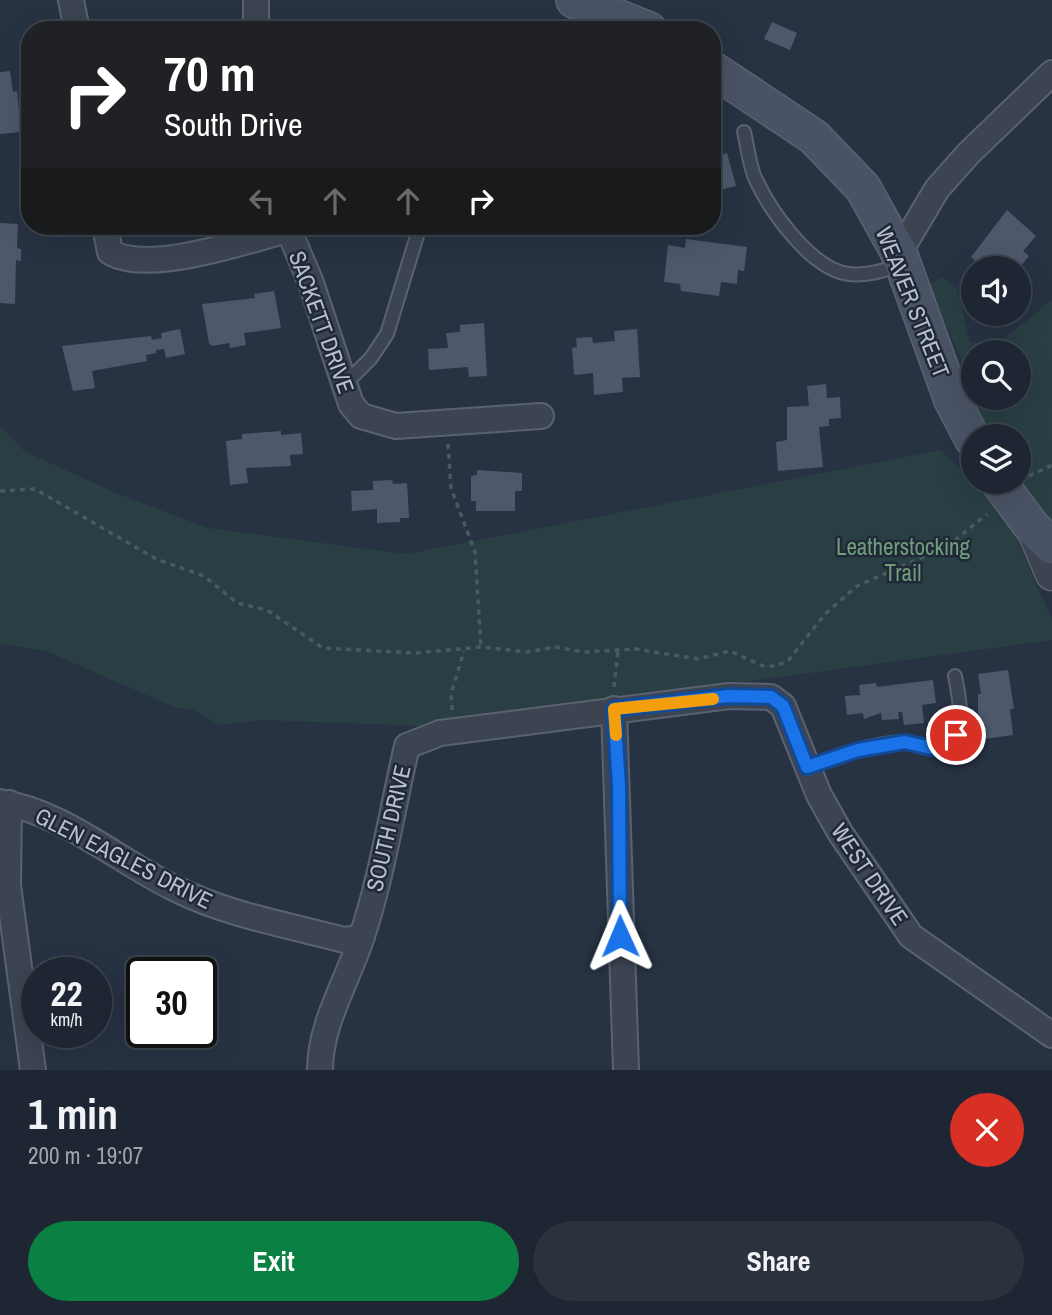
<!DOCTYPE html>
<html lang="en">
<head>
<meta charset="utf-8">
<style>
  body { margin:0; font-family:"Archivo Narrow",sans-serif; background:#2a323e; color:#f1f3f6; height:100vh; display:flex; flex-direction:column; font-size:26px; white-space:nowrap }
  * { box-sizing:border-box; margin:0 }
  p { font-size:23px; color:#a0a5ac }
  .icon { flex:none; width:38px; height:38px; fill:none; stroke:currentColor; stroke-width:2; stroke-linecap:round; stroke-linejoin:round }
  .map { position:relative; height:1070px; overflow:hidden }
  .drawer { display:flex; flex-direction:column; background:#1d2632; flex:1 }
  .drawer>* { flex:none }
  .top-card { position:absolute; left:21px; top:21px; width:700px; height:214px; border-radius:28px; box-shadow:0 7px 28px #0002,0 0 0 2px #3b434d; background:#202124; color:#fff; overflow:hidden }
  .controls { position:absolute; left:961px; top:256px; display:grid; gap:14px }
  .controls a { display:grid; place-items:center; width:70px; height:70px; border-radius:50%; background:#1d2632; box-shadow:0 7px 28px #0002,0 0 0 2px #3b434d; font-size:35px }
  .speed { position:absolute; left:21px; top:957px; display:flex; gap:14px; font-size:35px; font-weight:700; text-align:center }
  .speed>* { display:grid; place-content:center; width:91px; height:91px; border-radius:50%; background:#1d2632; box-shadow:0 7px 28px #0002,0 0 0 2px #3b434d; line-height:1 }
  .speed small { font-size:18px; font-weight:400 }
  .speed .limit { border:4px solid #111; border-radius:10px; background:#fff; color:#111 }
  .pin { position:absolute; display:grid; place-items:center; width:60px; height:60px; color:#fff; margin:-30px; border:4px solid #fff; border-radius:50%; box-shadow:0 2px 7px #0007 }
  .me { position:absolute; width:77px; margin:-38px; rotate:359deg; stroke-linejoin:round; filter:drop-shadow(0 0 5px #0008) }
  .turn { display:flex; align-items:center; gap:24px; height:147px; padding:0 28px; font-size:32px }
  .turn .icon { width:91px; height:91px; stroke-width:2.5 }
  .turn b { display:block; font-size:49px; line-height:60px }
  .lanes { display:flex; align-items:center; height:66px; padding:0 28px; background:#0003; justify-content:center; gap:35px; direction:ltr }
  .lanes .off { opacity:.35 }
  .round { display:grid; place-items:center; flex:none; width:74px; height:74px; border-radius:37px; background:#2a323e }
  .head { display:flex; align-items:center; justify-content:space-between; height:119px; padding:0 28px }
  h1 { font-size:42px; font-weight:700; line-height:52px }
  .primary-button { display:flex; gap:14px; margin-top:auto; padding:14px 28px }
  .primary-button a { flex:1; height:80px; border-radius:42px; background:#0b8043; color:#fff; font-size:28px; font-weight:700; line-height:80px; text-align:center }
  .primary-button a+a { background:#2a323e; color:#f1f3f6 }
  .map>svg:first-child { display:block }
  .green { fill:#293f43 }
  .building { fill:#4e586b }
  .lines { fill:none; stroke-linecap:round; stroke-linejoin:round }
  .service-casing { stroke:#5a6270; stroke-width:16 }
  .minor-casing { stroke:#5a6270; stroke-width:28 }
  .tertiary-casing { stroke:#5a6270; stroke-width:35 }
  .secondary-casing { stroke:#5a6270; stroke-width:38 }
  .path { stroke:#485c60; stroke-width:3.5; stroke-dasharray:5 5; stroke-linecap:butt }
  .service { stroke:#3c4452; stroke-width:12 }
  .minor { stroke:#3c4452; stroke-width:24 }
  .tertiary { stroke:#3c4452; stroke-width:32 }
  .secondary { stroke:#4a5365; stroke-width:35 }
  .route-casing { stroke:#114b97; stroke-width:18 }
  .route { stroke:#1a73e8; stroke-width:12 }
  .slow { stroke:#f59e0b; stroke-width:12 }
  .labels { text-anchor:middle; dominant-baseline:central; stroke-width:5; stroke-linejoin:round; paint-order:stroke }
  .street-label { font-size:23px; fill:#b9bfcc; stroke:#202938 }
  .park-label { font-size:23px; fill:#709d7c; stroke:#202938 }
</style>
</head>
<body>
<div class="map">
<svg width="1052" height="1070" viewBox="0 0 1052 1070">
  <rect width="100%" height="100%" fill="#273243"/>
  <path class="green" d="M943,277L957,288L970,342L996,345L1052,300V531L1018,481V436H990L964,392L973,387V397H1018V352H973V383L927,286Z
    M0,425L24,451L116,493L208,528L406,554L941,450L1007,517L1052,620V640L420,726L262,720L219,725L193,710L176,708L46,651L0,644Z"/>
  <path class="building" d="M772,22L797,33L790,50L764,39Z
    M10,71L13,92L17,91L21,132L0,134V72Z
    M727,153L736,186L712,192V157Z
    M1007,210L1036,236L1023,251L1029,256L1019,268L1012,263L1008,268H983L971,257Z
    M0,223L18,224L17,248L21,249V261L16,260L15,304L0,303Z
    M361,226H394V231H386L387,235H362Z
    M686,239L747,247L744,271L738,270L737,284L721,282L719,296L681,291L680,284L664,282L668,245L685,248Z
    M274,291L281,328L244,333L246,345L230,348L229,343L212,346L209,343L202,304L255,298L254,294Z
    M484,323L487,376L469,377L468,367L429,370L428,349L448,348L446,333L460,332V325Z
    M180,329L185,354L166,358L164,349L156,350V353L146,355L147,361L92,371L95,388L73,391L62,346L151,336L152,340L162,338L161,333Z
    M637,329L640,377L622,378L623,392L594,395L593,373L574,375L572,348L577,347L576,338L592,337L593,343L615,341L614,331Z
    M826,384L827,398L840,397L841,418L829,419V426L819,427L823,467L778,471L776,442L787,440V407L809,406L807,386Z
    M281,431V435L301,433L303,454L290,455L291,466L246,468L248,483L230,485L226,441L242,439V434Z
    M477,470L522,473V491H515V511H476V501H471V476L477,475Z
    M392,480L393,484L407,483L409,518H400V522L377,523V509L352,511L351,491L373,490V481Z
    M1008,670L1014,709H1010L1013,735L985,739L978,712V694H981L978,674Z
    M933,680L936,703L922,705L924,723L904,725L902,712H898L899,719L882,720L881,713L864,719L863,713L847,715L845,696L860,695L859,685L876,683L877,687Z"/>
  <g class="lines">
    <defs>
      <path id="service" d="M744,132C748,147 749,166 756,180C771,212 812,270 849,274C867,276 885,270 902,265
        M345,384L371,358L387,334L420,226
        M807,767C838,756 870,744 902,742C911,742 920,747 929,747C971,752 960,700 955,676"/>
      <path id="minor" d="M71,0L77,30
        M256,30V0
        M105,226L110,252C148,275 245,241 288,230
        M287,226L311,283L351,404L361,416L396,426L541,416
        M899,253L937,189L968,154L1052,73
        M614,709L626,1070
        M0,802C64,812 119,862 176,889C228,915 288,925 344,940L362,937
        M9,803L8,885L33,1070
        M320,1070C320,1024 347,982 361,939C382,877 392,810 407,746L440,733L729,696L771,697L783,706L819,795L841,834L911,936L1052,1035"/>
      <path id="tertiary" d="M1032,527L1052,574"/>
      <path id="secondary" d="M574,0L649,30
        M712,69L814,137L863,188L899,253L952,400L973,440
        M998,481L1032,527L1052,546"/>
    </defs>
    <use href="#service" class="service-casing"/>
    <use href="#minor" class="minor-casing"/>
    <use href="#tertiary" class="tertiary-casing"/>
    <use href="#secondary" class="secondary-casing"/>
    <path class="path" d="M448,444L451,488L475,552L481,647
      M1029,476L1052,465
      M0,491L35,489L156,559L204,576L237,603L267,610L323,648L415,653L481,647L528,652L555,647L584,652L636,649L698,659L730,651L763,666H776L788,661L825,614L857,586L948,546L987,514
      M614,687L618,651
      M452,710L451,694L464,651"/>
    <use href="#service" class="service"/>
    <use href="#minor" class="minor"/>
    <use href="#tertiary" class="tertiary"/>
    <use href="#secondary" class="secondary"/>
  </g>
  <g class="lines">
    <defs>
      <path id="route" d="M620,936L619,785L614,709L729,696L771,697L783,706L807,767L858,750L905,742L931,748L945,745L956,735"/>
    </defs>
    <use href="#route" class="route-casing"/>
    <use href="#route" class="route"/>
    <path class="slow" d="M616,735L614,709L713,699"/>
  </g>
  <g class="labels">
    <g class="street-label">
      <text transform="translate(913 302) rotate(68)">WEAVER STREET</text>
      <text transform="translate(322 322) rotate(70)">SACKETT DRIVE</text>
      <text transform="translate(388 828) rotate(-77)">SOUTH DRIVE</text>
      <text transform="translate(124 858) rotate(27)">GLEN EAGLES DRIVE</text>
      <text transform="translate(870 874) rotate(56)">WEST DRIVE</text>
    </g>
    <g class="park-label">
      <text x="903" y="546">Leatherstocking<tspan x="903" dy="26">Trail</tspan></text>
    </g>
  </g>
</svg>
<div class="controls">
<a><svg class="icon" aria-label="sound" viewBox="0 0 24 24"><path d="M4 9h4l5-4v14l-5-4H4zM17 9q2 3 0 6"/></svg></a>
<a><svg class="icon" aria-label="search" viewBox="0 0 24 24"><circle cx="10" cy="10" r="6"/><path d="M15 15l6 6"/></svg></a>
<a><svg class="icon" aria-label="layers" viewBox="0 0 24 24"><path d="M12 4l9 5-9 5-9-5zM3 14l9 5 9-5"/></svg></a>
</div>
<div class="speed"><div>22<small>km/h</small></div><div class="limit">30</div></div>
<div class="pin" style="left:956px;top:735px;background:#d93025"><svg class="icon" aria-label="arrive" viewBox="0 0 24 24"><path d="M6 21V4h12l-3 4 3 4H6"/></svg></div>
<svg class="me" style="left:620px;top:936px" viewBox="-20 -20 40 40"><path d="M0-17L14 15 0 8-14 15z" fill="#1a73e8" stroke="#fff" stroke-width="4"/></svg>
<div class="top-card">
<div class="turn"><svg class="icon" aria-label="right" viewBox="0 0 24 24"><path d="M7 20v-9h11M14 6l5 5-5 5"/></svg><div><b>70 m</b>South Drive</div></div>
<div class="lanes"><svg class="icon off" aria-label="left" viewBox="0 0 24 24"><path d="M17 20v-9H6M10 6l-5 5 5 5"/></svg><svg class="icon off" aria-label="ahead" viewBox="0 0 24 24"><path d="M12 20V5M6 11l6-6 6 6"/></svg><svg class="icon off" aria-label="ahead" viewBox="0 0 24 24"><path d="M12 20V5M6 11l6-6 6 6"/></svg><svg class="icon" aria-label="right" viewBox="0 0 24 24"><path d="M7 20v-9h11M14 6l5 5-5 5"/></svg></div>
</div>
</div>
<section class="drawer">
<div class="head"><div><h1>1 min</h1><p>200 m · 19:07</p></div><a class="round" style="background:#d93025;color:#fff"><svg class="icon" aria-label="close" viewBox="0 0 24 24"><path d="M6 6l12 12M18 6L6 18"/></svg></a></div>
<div class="primary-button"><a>Exit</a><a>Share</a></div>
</section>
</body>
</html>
